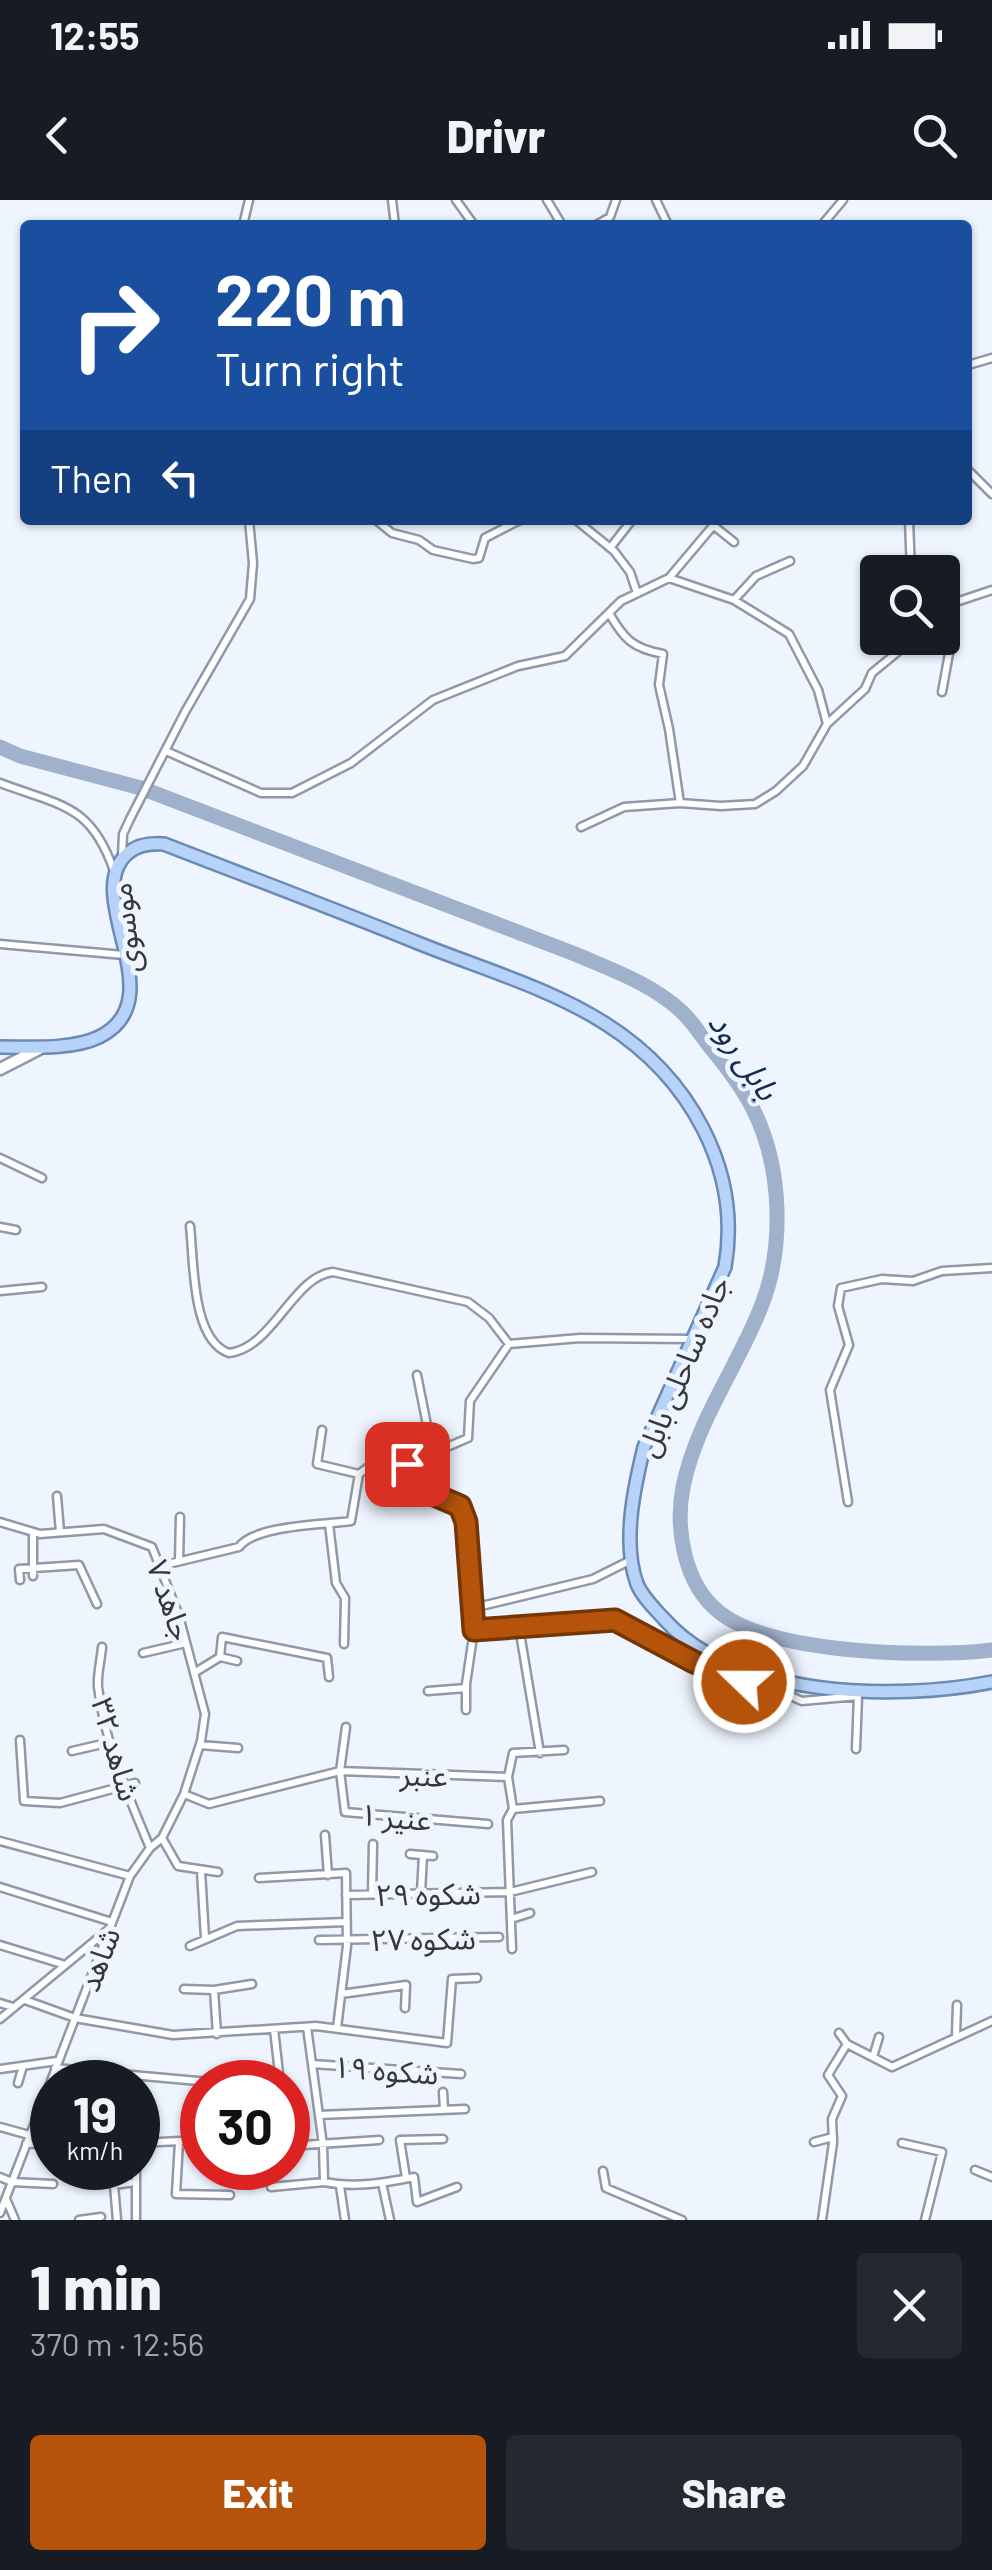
<!DOCTYPE html>
<html lang="en">
<head>
<meta charset="utf-8">
<style>
  body { margin:0; font-family:Barlow,"Noto Sans Arabic",sans-serif; background:#242831; color:#f1f3f6; height:100vh; display:flex; flex-direction:column; font-size:38px; white-space:nowrap }
  * { box-sizing:border-box; margin:0 }
  p { font-size:32px; color:#9ea1a6 }
  .icon { flex:none; width:55px; height:55px; fill:none; stroke:currentColor; stroke-width:2; stroke-linecap:round; stroke-linejoin:round }
  .map { position:relative; height:2020px; overflow:hidden }
  .side { display:flex; flex-direction:column; background:#171b24; flex:1 }
  .side>* { flex:none }
  .guide { position:absolute; left:20px; top:20px; width:952px; height:305px; border-radius:10px; box-shadow:0 2px 8px #0004; background:#1a4fa0; color:#fff; overflow:hidden }
  .tools { position:absolute; left:860px; top:355px; display:grid; gap:20px }
  .tools a { display:grid; place-items:center; width:100px; height:100px; border-radius:10px; background:#171b24; box-shadow:0 2px 8px #0004; font-size:50px }
  .speed { position:absolute; left:30px; top:1860px; display:flex; gap:20px; font-size:50px; font-weight:700; text-align:center }
  .speed>* { display:grid; place-content:center; width:130px; height:130px; border-radius:50%; background:#171b24; box-shadow:0 2px 8px #0004; line-height:1 }
  .speed small { font-size:25px; font-weight:400 }
  .speed .limit { border:15px solid #d22; background:#fff; color:#111 }
  .pin { position:absolute; display:grid; place-items:center; width:85px; height:85px; color:#fff; margin:-42px; border-radius:20px; box-shadow:0 5px 15px #0006 }
  .me { position:absolute; width:110px; margin:-55px; rotate:292deg; stroke-linejoin:round; filter:drop-shadow(0 0 8px #0008) }
  .turn { display:flex; align-items:center; gap:35px; height:210px; padding:0 30px; font-size:45px }
  .turn .icon { width:130px; height:130px; stroke-width:2.5 }
  .turn b { display:block; font-size:70px; line-height:85px }
  .then { display:flex; align-items:center; height:95px; padding:0 30px; background:#0003; gap:20px; font-size:38px }
  .round { display:grid; place-items:center; flex:none; width:105px; height:105px; border-radius:10px; background:#242831 }
  .overview { display:flex; align-items:center; justify-content:space-between; height:170px; padding:0 30px }
  h1 { font-size:60px; font-weight:800; line-height:75px }
  .cta { display:flex; gap:20px; margin-top:auto; padding:20px 30px }
  .cta a { flex:1; height:115px; border-radius:10px; background:#b45309; color:#fff; font-size:40px; font-weight:800; line-height:115px; text-align:center }
  .cta a+a { background:#242831; color:#f1f3f6 }
  .status { display:flex; justify-content:space-between; align-items:center; height:70px; padding:0 50px; background:#171b24; direction:ltr }
  .status svg { height:28px; fill:currentColor }
  header { display:flex; justify-content:space-between; align-items:center; height:130px; padding:0 30px; background:#171b24; font-size:45px; font-weight:800 }
  .map>svg:first-child { display:block }
  .lines { fill:none; stroke-linecap:round; stroke-linejoin:round }
  .river { stroke:#9fb1cb; stroke-width:15 }
  .minor-casing { stroke:#8f99a8; stroke-width:11 }
  .secondary-casing { stroke:#8f99a8; stroke-width:15 }
  .primary-casing { stroke:#6b8ab4; stroke-width:16 }
  .minor { stroke:#fff; stroke-width:6 }
  .secondary { stroke:#fff; stroke-width:10 }
  .primary { stroke:#b8d3f8; stroke-width:11 }
  .route-casing { stroke:#753606; stroke-width:25 }
  .route { stroke:#b45309; stroke-width:18 }
  .labels { text-anchor:middle; dominant-baseline:central; stroke-width:10; stroke-linejoin:round; paint-order:stroke }
  .street-label { font-size:30px; fill:#34383e; stroke:#eef5ff }
  .water-label { font-size:32px; font-style:italic; fill:#122c50; stroke:#eef5ff }
</style>
</head>
<body>
<div class="status"><b>12:55</b><svg viewBox="0 0 49 12"><path d="M0 12V9h3v3zM5 12V6h3v6zM10 12V3h3v9zM15 12V0h3v12zM26 1h20v11H26zM47 4h2v5h-2z"/></svg></div>
<header><svg class="icon" aria-label="back" viewBox="0 0 24 24"><path d="M15 5l-7 7 7 7"/></svg>Drivr<svg class="icon" aria-label="search" viewBox="0 0 24 24"><circle cx="10" cy="10" r="6"/><path d="M15 15l6 6"/></svg></header>
<div class="map">
<svg width="992" height="2020" viewBox="0 0 992 2020">
  <rect width="100%" height="100%" fill="#eef5ff"/>
  <g class="lines">
    <path class="river" d="M0,547L20,556L141,588L575,754C612,770 652,784 681,811C692,821 701,835 710,847C725,865 742,887 753,909C782,967 785,1047 761,1107C737,1168 696,1222 683,1287C675,1329 684,1384 719,1412C771,1454 927,1458 992,1450"/>
    <defs>
      <path id="minor" d="M392,0L395,25
        M456,0L474,25
        M547,0L562,25
        M656,0L668,25
        M243,25L249,0
        M596,25L610,17L616,0
        M822,25L843,0
        M968,165L992,158
        M968,270L992,294
        M376,320L392,333L419,340L433,350L473,359L479,358L485,338L520,320
        M576,320L614,351L630,372L637,393
        M909,320L911,372
        M714,326L734,342
        M610,348L632,320
        M875,389L878,391
        M734,400L756,376L790,361
        M942,410L956,402L992,390
        M609,413C624,439 632,448 663,454L659,485L669,529L680,603
        M942,492L950,448L942,420
        M828,523L865,489L872,473L900,450L908,438
        M166,551L261,593H292L351,563L433,500L518,466L565,456L621,401L669,378L718,320
        M0,583C61,606 91,604 114,671
        M581,627L624,607L680,603L721,606L755,604L776,591L803,566L827,524L818,490L789,434L734,400L669,378
        M122,656L123,634L130,619L185,512L250,399L253,363L249,320
        M0,744L124,755
        M0,958L42,978
        M190,1026C194,1060 191,1140 229,1153C273,1148 293,1076 333,1072L468,1102L489,1118L509,1144L580,1138L693,1139
        M0,1027L16,1030
        M0,1091L42,1087
        M417,1175L433,1255
        M322,1230L317,1264L359,1274
        M407,1264L418,1288L460,1305L466,1322L474,1430L466,1484V1510
        M57,1296L60,1332
        M848,1302L830,1190L849,1145L838,1106L841,1088L882,1079L913,1081L942,1071L992,1068
        M0,1322L40,1334L104,1329L152,1347L179,1416L205,1514L201,1541L184,1594L162,1638L150,1648L130,1676L0,2013
        M329,1324L336,1383L345,1398L344,1444
        M179,1361L180,1317
        M160,1366L239,1347C255,1325 323,1325 351,1321L359,1274L367,1268L407,1264L468,1238L470,1201L509,1144
        M33,1376V1333
        M20,1380L19,1369L79,1365L97,1404
        M473,1408L593,1379L633,1359
        M519,1427L540,1553
        M474,1430L615,1420L735,1480L767,1486L802,1501L858,1496
        M102,1447C101,1460 97,1474 98,1487C104,1542 129,1597 150,1648
        M143,1453L186,1443
        M220,1457L237,1461
        M194,1473L220,1457L222,1437L327,1458L329,1477
        M428,1491L466,1488
        M346,1527L340,1571L345,1612L488,1624
        M20,1540L24,1601L60,1603L135,1583
        M200,1545L238,1548
        M856,1549L858,1496
        M72,1551L111,1542
        M184,1594L209,1604L340,1571L508,1577
        M513,1609L600,1601
        M325,1635L328,1675
        M162,1638L178,1666L218,1672
        M0,1641L130,1676
        M410,1654L433,1656
        M201,1671L205,1738
        M259,1678L346,1673L347,1746L337,1828
        M0,1687L112,1722
        M421,1693L423,1655
        M372,1694L373,1644
        M346,1695L510,1692L592,1672
        M511,1719L530,1713
        M319,1740L499,1737
        M0,1745L62,1764
        M190,1746L237,1726L346,1722
        M512,1749L507,1620L513,1609L508,1577L513,1553L564,1550
        M184,1789L214,1790L252,1784
        M214,1790L217,1834
        M341,1794L406,1785L405,1808
        M25,1800L75,1818L173,1835L316,1826L447,1843L452,1779L477,1778
        M0,1803L13,1807
        M0,1819L109,1729
        M307,1827L323,1945L324,1982C354,1988 384,1983 414,1977L417,2002L457,1987
        M274,1829L280,1882
        M839,1833L847,1844
        M956,1835L957,1805
        M873,1857L879,1837
        M312,1864L461,1874
        M55,1868L209,1882
        M0,1869L57,1861
        M258,1877L279,1874
        M18,1883L23,1866
        M443,1892L444,1910
        M319,1915L465,1909
        M36,1918L52,1919
        M138,1921H146
        M0,1927L29,1935
        M179,1942L176,1994L230,1995
        M814,1942L833,1937
        M138,1943L202,1940
        M902,1943L942,1952L925,2020
        M26,1944L52,1943
        M288,1946L379,1940
        M136,1968V2020
        M975,1970L992,1977
        M603,1971L606,1988L682,2020
        M0,1977L12,1982L53,1984
        M406,1978L400,1940L443,1939
        M382,1983L390,2020
        M340,1986L345,2020
        M271,1987L324,1982
        M6,1999L15,2020
        M79,2020L101,2017
        M117,2020L114,1985L135,1982
        M822,2020L833,1943L832,1919L842,1896L828,1875L847,1844L892,1867L992,1821"/>
      <path id="secondary" d="M0,869L39,849"/>
      <path id="primary" d="M0,847C30,847 72,850 99,837C176,799 79,695 128,653C139,644 151,643 164,644C249,677 334,709 418,743C480,768 550,788 606,824C689,877 742,969 725,1067L644,1247C634,1288 622,1343 637,1384C643,1398 655,1409 665,1420C735,1498 895,1501 992,1482"/>
    </defs>
    <use href="#minor" class="minor-casing"/>
    <use href="#secondary" class="secondary-casing"/>
    <use href="#primary" class="primary-casing"/>
    <use href="#minor" class="minor"/>
    <use href="#secondary" class="secondary"/>
    <use href="#primary" class="primary"/>
  </g>
  <g class="lines">
    <defs>
      <path id="route" d="M407,1264L418,1288L460,1306L466,1322L474,1430L615,1420L694,1462L744,1482"/>
    </defs>
    <use href="#route" class="route-casing"/>
    <use href="#route" class="route"/>
  </g>
  <g class="labels">
    <g class="street-label">
      <text transform="translate(124 728) rotate(-96)">موسوی</text>
      <text transform="translate(682 1166) rotate(-67)">جاده ساحلی بابل</text>
      <text transform="translate(171 1400) rotate(71)">جاهد ۷</text>
      <text transform="translate(117 1549) rotate(74)">شاهد ۳۲</text>
      <text transform="translate(424 1574) rotate(2)">عنبر</text>
      <text transform="translate(396 1616) rotate(5)">عنیر ۱</text>
      <text transform="translate(428 1693) rotate(-1)">شکوه ۲۹</text>
      <text transform="translate(423 1738) rotate(-1)">شکوه ۲۷</text>
      <text transform="translate(98 1759) rotate(-69)">شاهد</text>
      <text transform="translate(386 1869) rotate(4)">شکوه ۱۹</text>
    </g>
    <g class="water-label">
      <text transform="translate(745 855) rotate(56)">بابل رود</text>
    </g>
  </g>
</svg>
<div class="tools">
<a><svg class="icon" aria-label="search" viewBox="0 0 24 24"><circle cx="10" cy="10" r="6"/><path d="M15 15l6 6"/></svg></a>
</div>
<div class="speed"><div>19<small>km/h</small></div><div class="limit">30</div></div>
<div class="pin" style="left:407px;top:1264px;background:#d93025"><svg class="icon" aria-label="arrive" viewBox="0 0 24 24"><path d="M6 21V4h12l-3 4 3 4H6"/></svg></div>
<svg class="me" style="left:744px;top:1482px" viewBox="-20 -20 40 40"><circle r="17" fill="#b45309" stroke="#fff" stroke-width="3"/><path d="M0-11L8 9 0 5-8 9z" fill="#fff"/></svg>
<div class="guide">
<div class="turn"><svg class="icon" aria-label="right" viewBox="0 0 24 24"><path d="M7 20v-9h11M14 6l5 5-5 5"/></svg><div><b>220 m</b>Turn right</div></div>
<div class="then">Then<svg class="icon" aria-label="left" viewBox="0 0 24 24"><path d="M17 20v-9H6M10 6l-5 5 5 5"/></svg></div>
</div>
</div>
<section class="side">
<div class="overview"><div><h1>1 min</h1><p>370 m · 12:56</p></div><a class="round"><svg class="icon" aria-label="close" viewBox="0 0 24 24"><path d="M6 6l12 12M18 6L6 18"/></svg></a></div>
<div class="cta"><a>Exit</a><a>Share</a></div>
</section>
</body>
</html>
